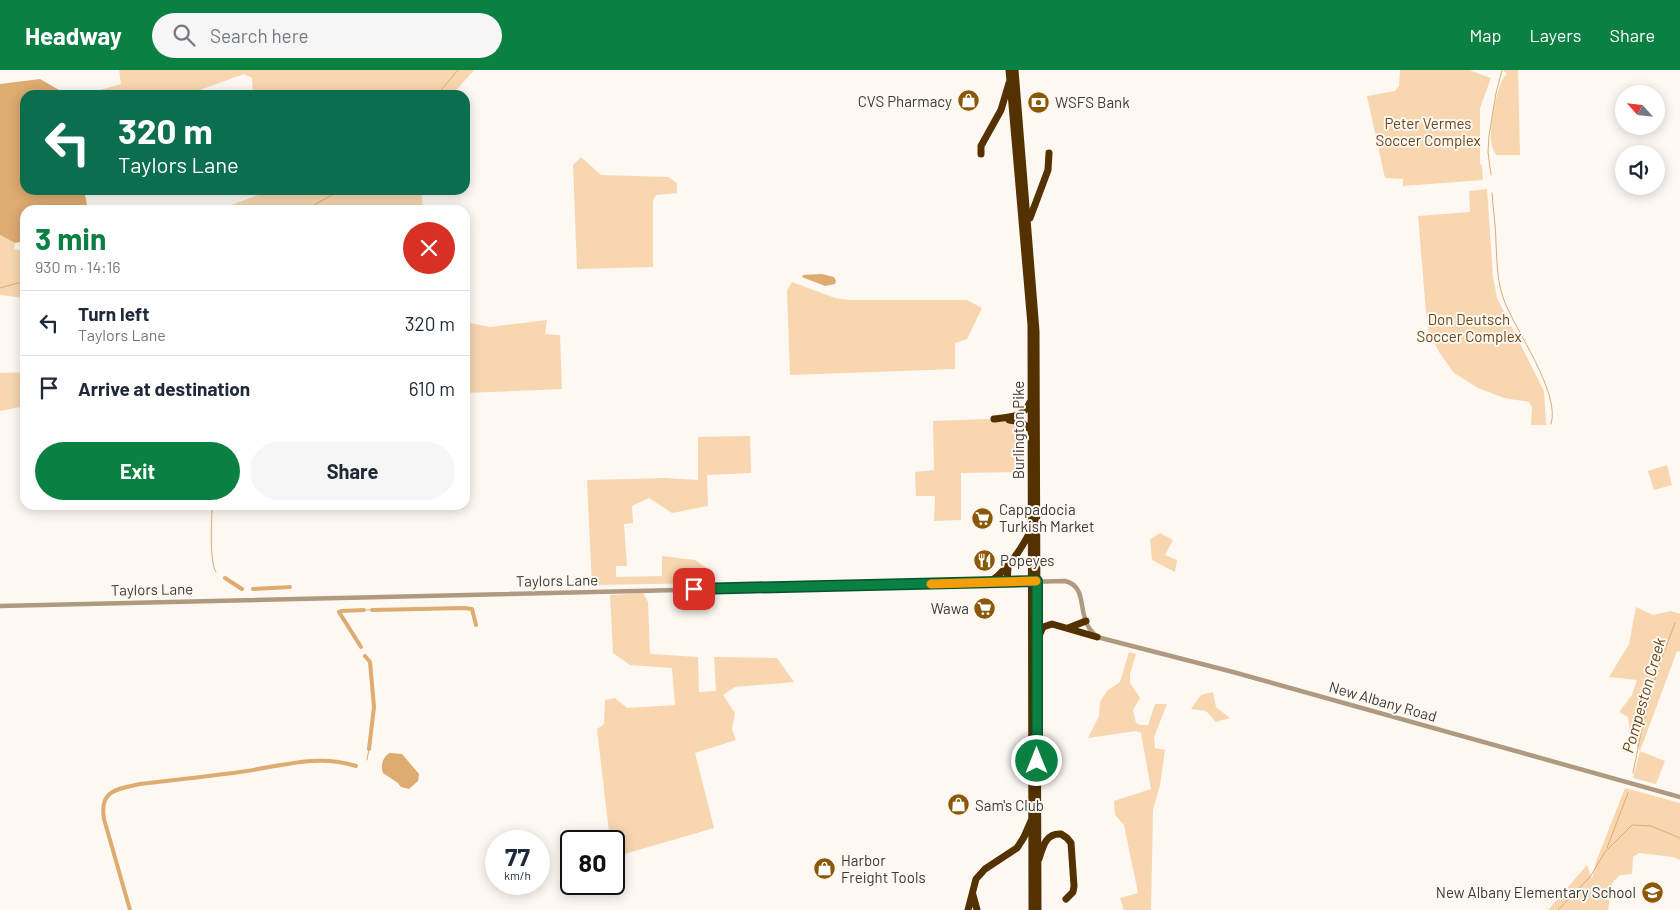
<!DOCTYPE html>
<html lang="en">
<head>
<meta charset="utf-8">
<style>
  body { margin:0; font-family:Barlow,sans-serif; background:#f6f6f7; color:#1f2937; height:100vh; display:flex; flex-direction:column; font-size:19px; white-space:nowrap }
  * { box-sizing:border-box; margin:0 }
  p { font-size:16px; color:#747a83 }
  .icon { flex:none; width:28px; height:28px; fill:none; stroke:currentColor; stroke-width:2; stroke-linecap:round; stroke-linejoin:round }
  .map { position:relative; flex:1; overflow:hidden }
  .details { position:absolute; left:20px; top:135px; width:450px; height:305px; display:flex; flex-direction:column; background:#fff; border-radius:15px; box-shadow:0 2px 12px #0003 }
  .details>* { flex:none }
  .top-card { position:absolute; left:20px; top:20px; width:450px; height:105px; border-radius:15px; box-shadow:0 2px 12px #0003; background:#0b6e4f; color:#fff; overflow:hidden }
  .needle { width:32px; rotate:297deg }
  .fabs { position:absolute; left:1615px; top:15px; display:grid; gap:10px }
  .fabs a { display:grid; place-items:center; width:50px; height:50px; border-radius:50%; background:#fff; box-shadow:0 2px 12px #0003; font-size:25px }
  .speed { position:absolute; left:485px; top:760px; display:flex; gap:10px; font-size:25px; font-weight:700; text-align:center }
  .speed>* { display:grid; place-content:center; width:65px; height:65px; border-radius:50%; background:#fff; box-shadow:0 2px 12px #0003; line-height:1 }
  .speed small { font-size:12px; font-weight:400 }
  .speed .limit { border:2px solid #111; border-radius:8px; background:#fff; color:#111 }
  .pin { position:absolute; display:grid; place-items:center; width:42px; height:42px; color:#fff; margin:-21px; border-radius:10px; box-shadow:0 2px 8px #0006 }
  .me { position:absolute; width:55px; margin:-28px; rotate:0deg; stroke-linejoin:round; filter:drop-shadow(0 0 4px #0008) }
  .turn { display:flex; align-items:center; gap:18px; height:105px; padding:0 15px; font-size:22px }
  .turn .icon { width:65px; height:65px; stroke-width:2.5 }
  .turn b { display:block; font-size:35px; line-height:42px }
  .round { display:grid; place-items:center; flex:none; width:52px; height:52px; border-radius:26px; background:#f6f6f7 }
  .summary { display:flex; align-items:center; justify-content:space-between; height:85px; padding:0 15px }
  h1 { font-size:30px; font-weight:700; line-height:38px; color:#0b8043 }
  .action { display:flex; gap:10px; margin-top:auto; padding:10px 15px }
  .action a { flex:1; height:58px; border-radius:30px; background:#0b8043; color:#fff; font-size:20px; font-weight:700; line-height:58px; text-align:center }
  .action a+a { background:#f6f6f7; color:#1f2937 }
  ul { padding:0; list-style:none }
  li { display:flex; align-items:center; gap:15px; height:65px; padding:0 15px; border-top:1px solid #e0e1e3 }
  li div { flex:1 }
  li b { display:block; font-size:19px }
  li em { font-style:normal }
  header { display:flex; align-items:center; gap:30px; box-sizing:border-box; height:70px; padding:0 25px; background:#0b8043; color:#fff }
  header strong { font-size:24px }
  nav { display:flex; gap:28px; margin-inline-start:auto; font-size:18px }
  .search { width:350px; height:45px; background:#f6f6f7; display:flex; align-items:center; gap:12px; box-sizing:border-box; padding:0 18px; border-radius:28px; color:#747a83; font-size:19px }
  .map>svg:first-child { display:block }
  .green { fill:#f8d6b0 }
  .water { fill:#deab70 }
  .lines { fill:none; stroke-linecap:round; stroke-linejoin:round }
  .stream { stroke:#deab70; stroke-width:1 }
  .canal { stroke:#deab70; stroke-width:4 }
  .minor { stroke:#af9980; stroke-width:4.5 }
  .highway { stroke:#533100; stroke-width:7 }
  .route-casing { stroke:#07532c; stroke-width:12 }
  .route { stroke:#0b8043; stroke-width:9 }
  .slow { stroke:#f59e0b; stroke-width:9 }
  .labels { text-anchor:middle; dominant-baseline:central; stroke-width:4; stroke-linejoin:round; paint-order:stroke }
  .poi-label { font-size:15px; fill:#3c3a37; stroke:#fdf8f2; text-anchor:start }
  .park-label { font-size:15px; fill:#69461a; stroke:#fdf8f2 }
  .street-label { font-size:15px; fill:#3c3a37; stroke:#fdf8f2 }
  .water-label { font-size:16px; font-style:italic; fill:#634013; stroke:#fdf8f2 }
</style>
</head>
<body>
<header>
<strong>Headway</strong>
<div class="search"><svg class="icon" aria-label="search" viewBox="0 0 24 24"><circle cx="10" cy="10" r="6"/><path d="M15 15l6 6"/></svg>Search here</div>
<nav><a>Map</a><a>Layers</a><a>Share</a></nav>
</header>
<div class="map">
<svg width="1680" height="840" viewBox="0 0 1680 840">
  <rect width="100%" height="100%" fill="#fdf8f2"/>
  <path class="green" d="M119,0H474L452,25H253L252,8L244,4L186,25H101L100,20L121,14Z
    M1400,0H1469L1491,8L1480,38V94L1482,95L1483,110L1403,116V109L1385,108L1367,26L1395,21L1399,16Z
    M1503,0H1518L1520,85H1496C1493,79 1491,75 1491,69C1490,56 1497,11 1507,4Z
    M581,87L601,105L668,107L677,113V123L656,125L653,131V197L577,199L573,95Z
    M1487,119L1493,207L1497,228L1544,321L1546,355H1531L1532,337L1529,332L1504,328L1478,318L1454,303L1439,282L1429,263L1426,241L1418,146L1470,142L1469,121Z
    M261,120H421L423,140H218L261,124Z
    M0,165L15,173L14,179L25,181V228L0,225Z
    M792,212L835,228L849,230H967L982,238L967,269L955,273V299L790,305L787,220Z
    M547,250L545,264L560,265L562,319L465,323V252L490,257Z
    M25,302V336L0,341V303Z
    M1021,348L1022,402L961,403V450L934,451L935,426H916L915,402L934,400L933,351Z
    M750,366L751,403L707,405L708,436L672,443L649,428L632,436L633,453L624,454L627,496H616V507L662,506V486L695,490L711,501V513L592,515L587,410L665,408L698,410V367Z
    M1667,395L1672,415L1654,420L1648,401Z
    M1160,463L1173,470L1165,485L1177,490L1175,502L1152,490L1150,469Z
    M643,523L648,532L650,584L698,587L699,622L716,621L714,587L777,588L794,612L735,617L723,625L735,643L732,659L736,670L695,683L714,758L614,787V771H610L597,659L604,654L605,630L615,628L627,638L675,635L672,598L630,595L613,583L610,525Z
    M1636,537L1653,545L1671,541L1680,544V582L1677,581L1640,681L1665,691L1656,714L1633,708L1640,681L1630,664L1628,647L1619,642L1632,625L1637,610L1609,607L1629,574Z
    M1129,582L1136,584L1130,604V613L1140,628L1133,640L1136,653L1141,655H1148L1155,634H1167L1154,667L1155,678L1165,680L1160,715L1153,740L1151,840H1124L1120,828L1138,823L1124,755L1115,745L1114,731L1151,719L1141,663L1136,661L1088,668L1099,646L1100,632L1107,621L1120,612Z
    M1213,622L1216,637L1230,648L1216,652L1206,641L1191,639L1201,625Z
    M1625,718L1680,733V790L1673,787L1639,783L1633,787L1632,804L1620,805L1612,813L1608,840H1548L1587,795L1592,809L1596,792Z"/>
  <path class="water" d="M40,9L61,21L63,25H25V120H84L88,140H25V171L15,173L0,165V14Z
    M803,205L822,204L834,207L836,211L835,214L825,216L802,207Z
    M390,683L402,684L419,704L418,711L409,719L401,717L398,713L383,703C380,696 383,686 390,683Z"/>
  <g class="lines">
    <path class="stream" d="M437,25L458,0
      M1491,105L1488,82L1489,66L1496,23L1502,0
      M1492,123C1493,140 1496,156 1496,173C1497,192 1497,212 1504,230C1515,260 1561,323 1551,354
      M305,140L341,120
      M0,218L25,211
      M212,435C212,449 209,493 216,502
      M364,540H372
      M367,690L369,679
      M1633,703L1642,658L1658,598L1675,553
      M1607,778L1628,723
      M1558,840L1590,807L1605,782L1632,755L1651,756L1680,768"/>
    <path class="canal" d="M225,508L242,519
      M253,519L290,517
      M372,540L464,538L472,539L476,555
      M339,542L361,577
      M339,542L341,541L364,540
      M365,586L370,592L374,637L369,679
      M130,840L104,749C99,720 117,719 140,714C175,710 211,706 247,701C284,695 319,684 356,696"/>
    <path class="minor" d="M0,536L1065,511C1086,516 1079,539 1087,554C1089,559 1093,563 1097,567L1233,602L1680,727"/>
    <path class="highway" d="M1009,0L1031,255L1032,840
      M1015,0L1036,261L1038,840
      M981,84V76L1001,40L1009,13
      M1030,148L1048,100L1049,83
      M994,349C1008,347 1024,348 1030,332
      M1009,350L1021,352L1031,360
      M990,512C1009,499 1021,480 1031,460
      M1007,512L1008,498
      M1068,558L1086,551
      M1039,566L1043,557L1052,554L1097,567
      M1039,789C1043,776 1046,763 1061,764L1067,768L1071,773L1074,816L1073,822L1066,829
      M973,825L977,840
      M968,840L976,809L985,799L1017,778L1024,767L1031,751"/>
  </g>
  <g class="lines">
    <defs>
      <path id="route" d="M694,519L1037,511V691"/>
    </defs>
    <use href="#route" class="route-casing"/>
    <use href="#route" class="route"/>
    <path class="slow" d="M931,514L1036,511"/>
  </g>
  <defs>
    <symbol id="shop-disc" viewBox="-11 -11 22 22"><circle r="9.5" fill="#8c5806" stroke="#fdf8f2"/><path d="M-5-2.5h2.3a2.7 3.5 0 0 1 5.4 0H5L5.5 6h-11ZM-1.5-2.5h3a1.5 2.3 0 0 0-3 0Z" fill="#fff"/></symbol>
    <symbol id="bank-disc" viewBox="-11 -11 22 22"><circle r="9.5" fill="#8c5806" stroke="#fdf8f2"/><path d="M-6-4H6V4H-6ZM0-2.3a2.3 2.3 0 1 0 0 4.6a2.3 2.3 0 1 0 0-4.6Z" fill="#fff"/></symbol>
    <symbol id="supermarket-disc" viewBox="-11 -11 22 22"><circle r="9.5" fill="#8c5806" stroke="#fdf8f2"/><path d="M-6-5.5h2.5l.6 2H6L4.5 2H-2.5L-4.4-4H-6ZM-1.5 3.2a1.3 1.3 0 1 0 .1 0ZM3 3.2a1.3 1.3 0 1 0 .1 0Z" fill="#fff"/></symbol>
    <symbol id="restaurant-disc" viewBox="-11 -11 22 22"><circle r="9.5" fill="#8c5806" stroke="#fdf8f2"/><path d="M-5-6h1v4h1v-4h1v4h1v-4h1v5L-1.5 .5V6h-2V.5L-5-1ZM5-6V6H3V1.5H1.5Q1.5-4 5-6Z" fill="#fff"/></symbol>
    <symbol id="school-disc" viewBox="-11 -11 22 22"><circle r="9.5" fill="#8c5806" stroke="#fdf8f2"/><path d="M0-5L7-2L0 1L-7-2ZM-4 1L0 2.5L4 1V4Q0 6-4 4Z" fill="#fff"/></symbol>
  </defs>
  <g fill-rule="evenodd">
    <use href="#shop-disc" x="956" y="18" width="25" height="25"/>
    <use href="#bank-disc" x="1026" y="20" width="25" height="25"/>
    <use href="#supermarket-disc" x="970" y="436" width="25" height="25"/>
    <use href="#restaurant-disc" x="972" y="478" width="25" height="25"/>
    <use href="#supermarket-disc" x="972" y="526" width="25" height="25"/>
    <use href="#shop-disc" x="946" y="722" width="25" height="25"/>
    <use href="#shop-disc" x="812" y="786" width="25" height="25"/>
    <use href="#school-disc" x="1640" y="810" width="25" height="25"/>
  </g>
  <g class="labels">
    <g class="poi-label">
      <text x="952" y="31" text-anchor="end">CVS Pharmacy</text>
      <text x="1055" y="32">WSFS Bank</text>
      <text x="999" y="439">Cappadocia<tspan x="999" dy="17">Turkish Market</tspan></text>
      <text x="1000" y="490">Popeyes</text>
      <text x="969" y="538" text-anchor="end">Wawa</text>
      <text x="975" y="735">Sam's Club</text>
      <text x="841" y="790">Harbor<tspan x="841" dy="17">Freight Tools</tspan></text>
      <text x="1636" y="822" text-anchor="end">New Albany Elementary School</text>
    </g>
    <g class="park-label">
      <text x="1428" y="53">Peter Vermes<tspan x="1428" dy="17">Soccer Complex</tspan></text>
      <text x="1469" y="249">Don Deutsch<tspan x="1469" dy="17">Soccer Complex</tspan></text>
    </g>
    <g class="street-label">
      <text transform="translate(1018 360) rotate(-90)">Burlington Pike</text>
      <text transform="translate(557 510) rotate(-1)">Taylors Lane</text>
      <text transform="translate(152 519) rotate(-1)">Taylors Lane</text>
      <text transform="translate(1383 631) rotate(16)">New Albany Road</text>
    </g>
    <g class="water-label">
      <text transform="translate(1643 625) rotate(-74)">Pompeston Creek</text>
    </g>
  </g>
</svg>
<div class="fabs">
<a><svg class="needle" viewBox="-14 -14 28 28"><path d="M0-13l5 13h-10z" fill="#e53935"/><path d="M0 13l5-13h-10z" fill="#747a83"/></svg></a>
<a><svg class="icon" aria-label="sound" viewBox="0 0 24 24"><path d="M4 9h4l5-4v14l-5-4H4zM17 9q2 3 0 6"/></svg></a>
</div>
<div class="speed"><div>77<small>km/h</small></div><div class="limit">80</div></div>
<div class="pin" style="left:694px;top:519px;background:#d93025"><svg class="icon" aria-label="arrive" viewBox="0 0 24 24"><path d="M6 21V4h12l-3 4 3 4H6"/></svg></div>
<svg class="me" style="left:1037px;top:691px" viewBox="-20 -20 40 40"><circle r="17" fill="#0b8043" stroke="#fff" stroke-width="3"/><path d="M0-11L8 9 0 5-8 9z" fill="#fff"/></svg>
<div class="top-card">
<div class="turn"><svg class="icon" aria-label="left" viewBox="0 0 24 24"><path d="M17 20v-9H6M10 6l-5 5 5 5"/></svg><div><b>320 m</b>Taylors Lane</div></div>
</div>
<section class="details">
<div class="summary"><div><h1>3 min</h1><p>930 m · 14:16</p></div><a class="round" style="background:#d93025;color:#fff"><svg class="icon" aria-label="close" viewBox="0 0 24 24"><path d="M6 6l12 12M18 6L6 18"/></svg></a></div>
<ul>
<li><svg class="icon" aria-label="left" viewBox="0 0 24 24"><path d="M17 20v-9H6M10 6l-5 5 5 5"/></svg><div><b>Turn left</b><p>Taylors Lane</p></div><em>320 m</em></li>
<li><svg class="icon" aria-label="arrive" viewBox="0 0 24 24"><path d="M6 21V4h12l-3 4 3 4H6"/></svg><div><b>Arrive at destination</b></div><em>610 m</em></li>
</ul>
<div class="action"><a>Exit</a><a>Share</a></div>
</section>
</div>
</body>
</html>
